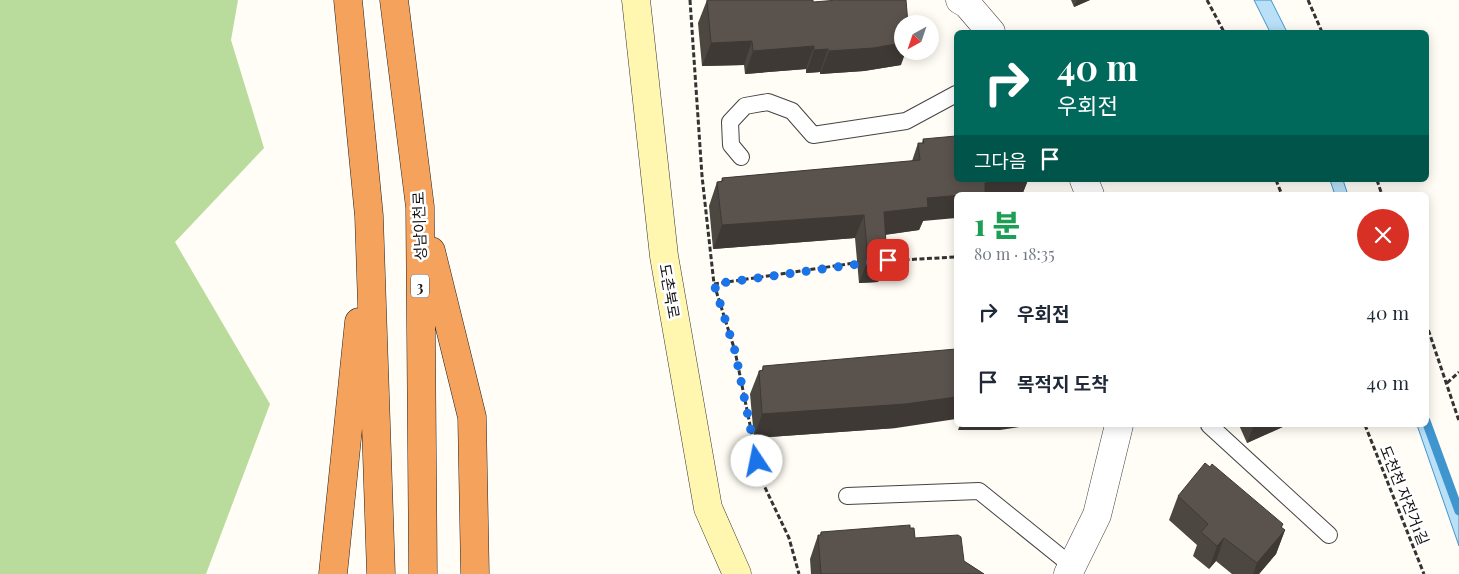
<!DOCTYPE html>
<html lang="ko">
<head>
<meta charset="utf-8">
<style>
  body { margin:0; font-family:"Playfair Display","Noto Sans KR",serif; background:#f6f6f7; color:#1f2937; height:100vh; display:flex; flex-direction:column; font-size:19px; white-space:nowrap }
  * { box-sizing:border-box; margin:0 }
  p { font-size:16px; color:#747a83 }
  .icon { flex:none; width:28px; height:28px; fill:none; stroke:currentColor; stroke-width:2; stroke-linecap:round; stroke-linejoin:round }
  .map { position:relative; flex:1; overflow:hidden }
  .side { position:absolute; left:954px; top:192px; width:475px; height:235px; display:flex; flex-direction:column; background:#fff; border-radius:8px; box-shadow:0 2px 12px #0003 }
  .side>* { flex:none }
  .hud { position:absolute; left:954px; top:30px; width:475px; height:152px; border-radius:8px; box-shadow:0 2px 12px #0003; background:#00695c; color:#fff; overflow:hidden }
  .needle { width:32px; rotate:220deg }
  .tools { position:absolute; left:894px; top:15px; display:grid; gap:10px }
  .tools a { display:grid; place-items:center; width:45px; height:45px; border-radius:50%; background:#fff; box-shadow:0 2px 12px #0003; font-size:25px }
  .pin { position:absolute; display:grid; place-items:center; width:42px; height:42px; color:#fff; margin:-21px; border-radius:10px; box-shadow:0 2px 8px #0006 }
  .me { position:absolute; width:55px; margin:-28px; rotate:349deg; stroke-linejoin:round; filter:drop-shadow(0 0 4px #0008) }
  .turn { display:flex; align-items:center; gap:18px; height:105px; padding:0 20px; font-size:22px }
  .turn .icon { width:65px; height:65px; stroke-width:2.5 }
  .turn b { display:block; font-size:35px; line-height:42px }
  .then { display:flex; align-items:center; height:48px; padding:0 20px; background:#0003; gap:10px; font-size:19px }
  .round { display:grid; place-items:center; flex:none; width:52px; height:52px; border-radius:26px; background:#f6f6f7 }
  .summary { display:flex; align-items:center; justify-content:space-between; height:85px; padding:0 20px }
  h1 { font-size:30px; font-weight:800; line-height:38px; color:#1e9e55 }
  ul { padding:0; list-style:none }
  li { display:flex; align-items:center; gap:15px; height:70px; padding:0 20px }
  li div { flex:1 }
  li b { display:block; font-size:19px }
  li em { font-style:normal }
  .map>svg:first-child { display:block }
  .forest { fill:#b9dc9c }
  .water { fill:#b9e0f7; stroke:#3f96cf }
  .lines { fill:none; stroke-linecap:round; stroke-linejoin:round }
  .stream { stroke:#3f96cf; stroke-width:9 }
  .lane-casing { stroke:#444; stroke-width:18 }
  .street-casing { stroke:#444; stroke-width:29 }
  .secondary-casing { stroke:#333; stroke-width:29 }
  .highway-casing { stroke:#222; stroke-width:29 }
  .path { stroke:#333; stroke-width:3; stroke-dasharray:5 2.5; stroke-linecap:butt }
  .lane { stroke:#fff; stroke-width:16 }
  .street { stroke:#fff; stroke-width:28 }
  .secondary { stroke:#fff6b0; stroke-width:28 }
  .highway { stroke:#f5a25d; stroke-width:28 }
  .wall { fill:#4d4742 }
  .shaded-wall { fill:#3f3936 }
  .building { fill:#5a524d; stroke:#3f3936 }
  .route { stroke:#1a73e8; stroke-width:9; stroke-dasharray:0 16.2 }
  .labels { text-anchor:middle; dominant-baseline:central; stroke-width:5; stroke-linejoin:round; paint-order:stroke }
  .shield { fill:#fff; stroke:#585858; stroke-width:1 }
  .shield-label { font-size:14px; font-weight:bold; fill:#111 }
  .street-label { font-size:15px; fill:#111; stroke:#fff }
</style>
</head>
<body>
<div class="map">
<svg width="1459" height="574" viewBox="0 0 1459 574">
  <rect width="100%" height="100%" fill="#fffdf5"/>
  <path class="forest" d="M0,0H238L231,40L264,148L175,242L270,404L206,574H0Z"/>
  <path class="water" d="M1254,0H1271L1287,32H1270Z
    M1330,180H1343L1348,195H1335Z
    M1426,422L1459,513V546L1417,425H1426Z"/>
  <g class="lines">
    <path class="stream" d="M1426,421L1459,511"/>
    <defs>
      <path id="lane" d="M741,157L731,145L730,122L745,106L768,102L792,111L813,135L906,121L956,94
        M1209,425L1329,535
        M847,496L979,491L1072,566"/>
      <path id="street" d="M960,0L967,4L991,32
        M1084,180L1090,195
        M1068,574L1097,515L1119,425"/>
      <path id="secondary" d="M636,0L664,256L708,508L737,574"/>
      <path id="highway" d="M348,0L369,216L381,574
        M394,0L420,207L423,574
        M431,251L472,417L475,574
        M333,574L359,322"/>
    </defs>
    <use href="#lane" class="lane-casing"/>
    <use href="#street" class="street-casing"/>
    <use href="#secondary" class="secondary-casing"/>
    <use href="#highway" class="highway-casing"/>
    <path class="path" d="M690,0L702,176L714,284L861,262
      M1207,0L1224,32
      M1308,0L1322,32
      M1276,180L1282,195
      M1377,180L1382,195
      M882,261L956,257
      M714,284L735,351L761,479L789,538L799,574
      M1426,323L1459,421
      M1447,383L1459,372
      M1365,425L1424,574"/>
    <use href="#lane" class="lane"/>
    <use href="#street" class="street"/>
    <use href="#secondary" class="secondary"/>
    <use href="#highway" class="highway"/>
  </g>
  <path class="wall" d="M707,0L813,2L901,65L864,71L820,74V72L806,73V69L745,74L744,65L702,66L698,23Z
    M1071,0H1090L1074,7Z
    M923,139L956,180H1028L1022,195H956L923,221L919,230L885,235L887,258L878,282L859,283L855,238L713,249L709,206L717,182H721L722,178L912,161L918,143H922Z
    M763,366L896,428L754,438L750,394L759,371L762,370Z
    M1239,425H1287L1247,443Z
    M1178,496L1282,528L1285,530L1276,554L1259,574H1232L1216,561L1209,569L1193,556L1197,545L1169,520Z
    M910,528L915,538L964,561L984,574H811L810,559L818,535H820L821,532Z"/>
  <path class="shaded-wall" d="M1077,0H1090L1074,7Z
    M752,41L744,65L702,66L711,43Z
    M902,43V51H906L901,65L864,71L820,74L829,51Z
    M814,46L806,69L745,74L753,51Z
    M828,49L820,72L806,73L814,50Z
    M1005,180H1028L1022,195H957L985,183Z
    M956,195V218L923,221L919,230L875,236L884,212L927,198Z
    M864,215L855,238L713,249L722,225Z
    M887,258L878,282L859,283L868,260Z
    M956,397V419L896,428L754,438L762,414Z
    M960,425H1033L1000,430H958Z
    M1254,425H1287L1247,443Z
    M1283,524L1278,539L1285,530L1276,554L1259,574H1253L1257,563Z
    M1224,538L1216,561L1209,569L1217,546Z"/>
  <path class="building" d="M707,0H813V2L838,0H906L908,24H902V43L873,48L829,51L828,49L814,50V46L753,51L752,41L711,43Z
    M956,136V180H1005L985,183V193L927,198L928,207L884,212L887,258L868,260L864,215L722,225L717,182L723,181L722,178L920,160L918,143H924L923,139Z
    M956,349V397L905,404L762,414L759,371L763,370V366Z
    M1205,463L1210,467L1212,464L1283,524L1281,527L1285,530L1257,563L1224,538L1217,546L1201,532L1208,524L1178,496Z
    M910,525V528H914L915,538L958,535L961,537L964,561L984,574H821L818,535H821V532Z"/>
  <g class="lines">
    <path class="route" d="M757,461L735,351L714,284L888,260"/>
  </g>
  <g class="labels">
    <rect class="shield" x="411" y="274.5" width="18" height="23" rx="4"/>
    <g class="shield-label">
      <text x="420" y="286">3</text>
    </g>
    <g class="street-label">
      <text transform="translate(419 226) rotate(-92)">성남이천로</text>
      <text transform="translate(670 291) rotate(80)">도촌북로</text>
      <text transform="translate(1405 495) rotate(68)">도천천 자전거1길</text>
    </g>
  </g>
</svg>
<div class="tools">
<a><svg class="needle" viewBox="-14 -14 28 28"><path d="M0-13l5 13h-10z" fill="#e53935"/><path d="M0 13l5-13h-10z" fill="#747a83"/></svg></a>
</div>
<div class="pin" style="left:888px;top:260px;background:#d93025"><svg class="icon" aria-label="arrive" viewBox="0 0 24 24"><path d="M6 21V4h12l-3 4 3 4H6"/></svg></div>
<svg class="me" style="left:757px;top:461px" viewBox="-20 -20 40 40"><circle r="19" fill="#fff"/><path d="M0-13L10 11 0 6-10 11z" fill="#1a73e8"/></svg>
<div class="hud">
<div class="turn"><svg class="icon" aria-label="right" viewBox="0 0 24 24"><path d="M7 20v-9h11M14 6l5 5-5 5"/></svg><div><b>40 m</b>우회전</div></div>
<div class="then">그다음<svg class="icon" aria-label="arrive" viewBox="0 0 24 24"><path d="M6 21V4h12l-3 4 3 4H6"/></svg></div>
</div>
<section class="side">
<div class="summary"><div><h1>1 분</h1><p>80 m · 18:35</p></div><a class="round" style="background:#d93025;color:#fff"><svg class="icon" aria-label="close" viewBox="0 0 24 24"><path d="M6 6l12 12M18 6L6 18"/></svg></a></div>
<ul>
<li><svg class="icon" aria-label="right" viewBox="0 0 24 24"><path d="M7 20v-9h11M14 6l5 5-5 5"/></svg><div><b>우회전</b></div><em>40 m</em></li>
<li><svg class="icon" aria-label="arrive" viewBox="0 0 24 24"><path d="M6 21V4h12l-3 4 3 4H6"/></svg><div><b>목적지 도착</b></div><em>40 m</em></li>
</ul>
</section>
</div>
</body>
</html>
